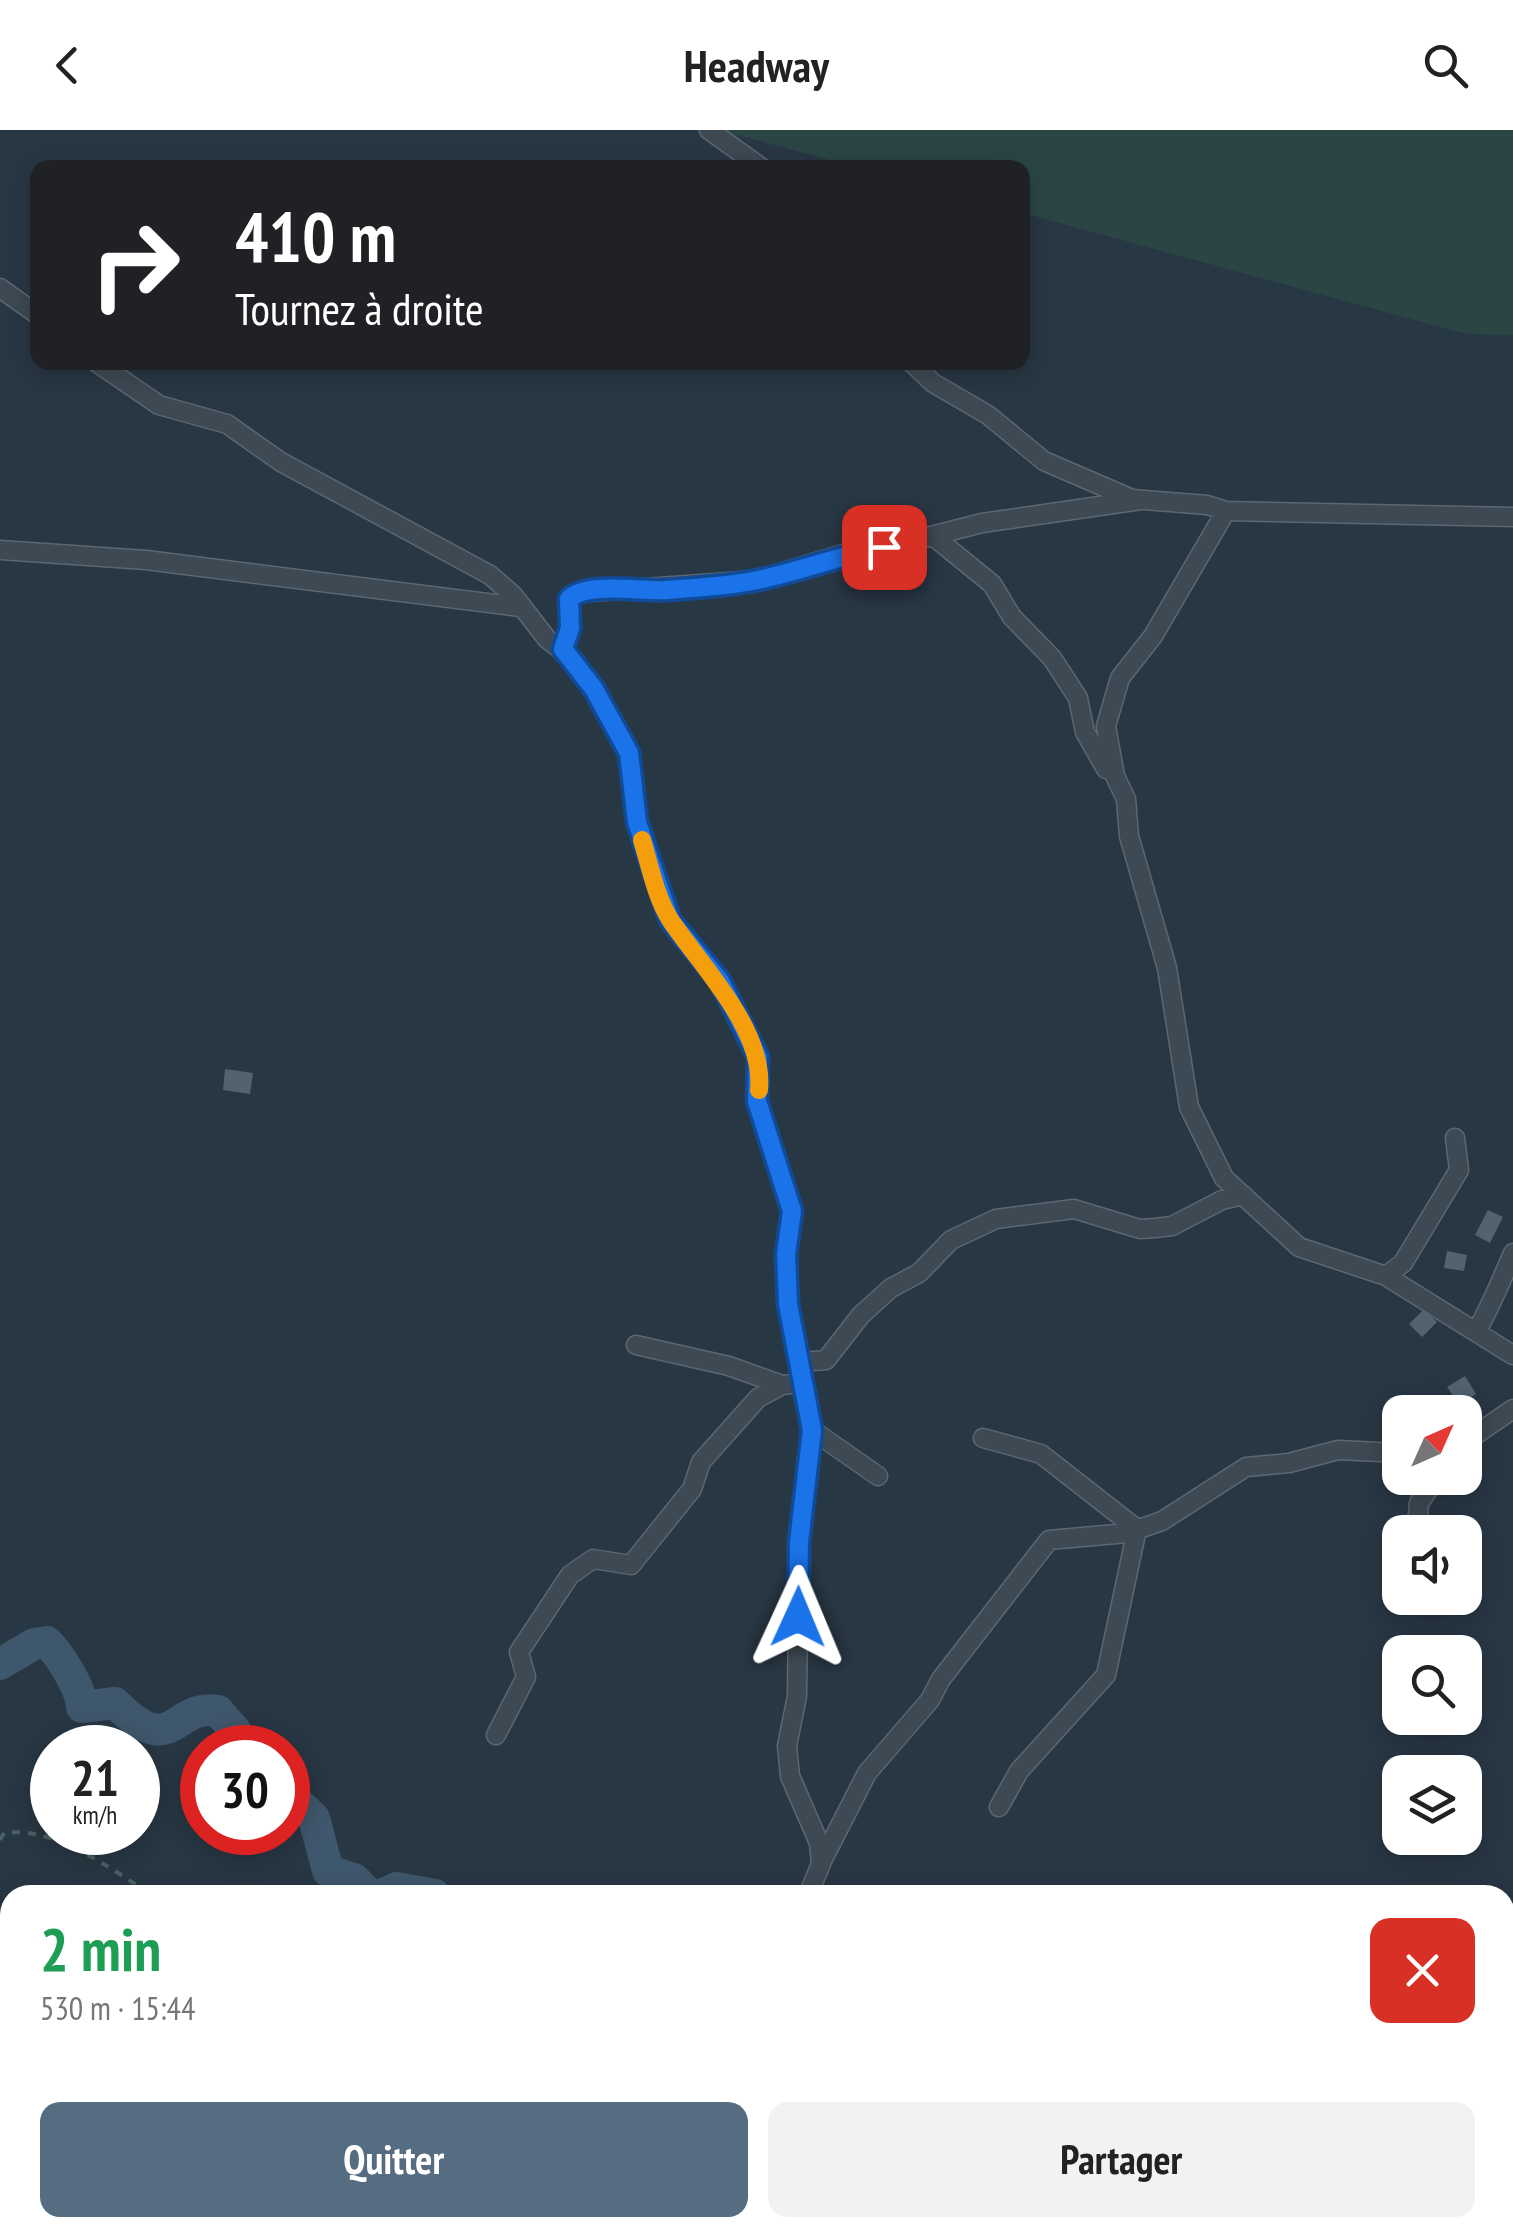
<!DOCTYPE html>
<html lang="fr">
<head>
<meta charset="utf-8">
<style>
  body { margin:0; font-family:"PT Sans Narrow",sans-serif; background:#f2f2f2; color:#222; height:100vh; display:flex; flex-direction:column; font-size:38px; white-space:nowrap }
  * { box-sizing:border-box; margin:0 }
  p { font-size:32px; color:#767676 }
  .icon { flex:none; width:55px; height:55px; fill:none; stroke:currentColor; stroke-width:2; stroke-linecap:round; stroke-linejoin:round }
  .map { position:relative; flex:1; overflow:hidden }
  .drawer { position:absolute; left:0px; top:1755px; width:1515px; height:352px; display:flex; flex-direction:column; background:#fff; border-radius:30px 30px 0 0; box-shadow:0 5px 25px #0003 }
  .drawer>* { flex:none }
  .hud { position:absolute; left:30px; top:30px; width:1000px; height:210px; border-radius:20px; box-shadow:0 5px 25px #0003; background:#202124; color:#fff; overflow:hidden }
  .needle { width:65px; rotate:45deg }
  .tools { position:absolute; left:1382px; top:1265px; display:grid; gap:20px }
  .tools a { display:grid; place-items:center; width:100px; height:100px; border-radius:20px; background:#fff; box-shadow:0 5px 25px #0003; font-size:50px }
  .speed { position:absolute; left:30px; top:1595px; display:flex; gap:20px; font-size:50px; font-weight:700; text-align:center }
  .speed>* { display:grid; place-content:center; width:130px; height:130px; border-radius:50%; background:#fff; box-shadow:0 5px 25px #0003; line-height:1 }
  .speed small { font-size:25px; font-weight:400 }
  .speed .limit { border:15px solid #d22; background:#fff; color:#111 }
  .pin { position:absolute; display:grid; place-items:center; width:85px; height:85px; color:#fff; margin:-42px; border-radius:20px; box-shadow:0 5px 15px #0006 }
  .me { position:absolute; width:110px; margin:-55px; rotate:1deg; stroke-linejoin:round; filter:drop-shadow(0 0 8px #0008) }
  .turn { display:flex; align-items:center; gap:35px; height:210px; padding:0 40px; font-size:45px }
  .turn .icon { width:130px; height:130px; stroke-width:2.5 }
  .turn b { display:block; font-size:70px; line-height:85px }
  .round { display:grid; place-items:center; flex:none; width:105px; height:105px; border-radius:20px; background:#f2f2f2 }
  .headline { display:flex; align-items:center; justify-content:space-between; height:170px; padding:0 40px }
  h1 { font-size:60px; font-weight:800; line-height:75px; color:#1e9e55 }
  .cta { display:flex; gap:20px; margin-top:auto; padding:20px 40px }
  .cta a { flex:1; height:115px; border-radius:20px; background:#566c81; color:#fff; font-size:40px; font-weight:800; line-height:115px; text-align:center }
  .cta a+a { background:#f2f2f2; color:#222 }
  header { display:flex; justify-content:space-between; align-items:center; height:130px; padding:0 40px; background:#fff; font-size:45px; font-weight:800 }
  .map>svg:first-child { display:block }
  .green { fill:#2b4545 }
  .lines { fill:none; stroke-linecap:round; stroke-linejoin:round }
  .river { stroke:#3f576c; stroke-width:32 }
  .building { fill:#52626e }
  .minor-casing { stroke:#5b6771; stroke-width:21 }
  .path { stroke:#4b6262; stroke-width:4; stroke-dasharray:8 8; stroke-linecap:butt }
  .minor { stroke:#3d4953; stroke-width:18 }
  .route-casing { stroke:#114b97; stroke-width:25 }
  .route { stroke:#1a73e8; stroke-width:18 }
  .slow { stroke:#f59e0b; stroke-width:18 }
</style>
</head>
<body>
<header><svg class="icon" aria-label="back" viewBox="0 0 24 24"><path d="M15 5l-7 7 7 7"/></svg>Headway<svg class="icon" aria-label="search" viewBox="0 0 24 24"><circle cx="10" cy="10" r="6"/><path d="M15 15l6 6"/></svg></header>
<div class="map">
<svg width="1513" height="2106" viewBox="0 0 1513 2106">
  <rect width="100%" height="100%" fill="#283744"/>
  <path class="green" d="M718,0H1513V205L1466,204L1023,83L1022,38L856,37Z"/>
  <g class="lines">
    <path class="river" d="M0,1534L34,1514L47,1512C60,1525 81,1558 82,1577L115,1573C174,1632 172,1573 218,1581L237,1603L241,1618
      M288,1664L314,1688L328,1741L354,1749L370,1765
      M381,1765L397,1758L435,1765
      M1505,2001L1513,2000"/>
  </g>
  <path class="building" d="M225,939L253,943L250,964L223,960Z
    M1488,1080L1503,1087L1490,1113L1475,1105Z
    M1447,1121L1467,1125L1464,1141L1444,1138Z
    M1424,1179L1437,1192L1422,1207L1409,1194Z
    M1465,1246L1476,1264L1459,1275L1447,1257Z"/>
  <g class="lines">
    <defs>
      <path id="minor" d="M709,0L762,38
        M0,158L38,185
        M96,232L159,275L227,294L281,332L490,445L513,465L547,509L574,530L600,568L629,623L637,692L671,790L720,851L758,927L757,971L792,1081L786,1124L788,1175L812,1300L799,1412L797,1566L787,1616L790,1646L819,1713L821,1734L808,1765
        M911,232L933,253L988,285L1044,331L1132,369L1207,375L1226,381
        M1513,387L1226,381L1153,506L1120,548L1106,596L1115,646L1126,669L1129,706L1167,838L1189,977L1224,1048L1299,1117L1386,1146L1513,1225
        M933,406L992,454L1012,487L1052,528L1078,568L1085,602L1106,639
        M0,420L146,430L520,477
        M563,519L570,499L569,469L576,463L756,450L850,422L861,424L982,393L1141,370
        M1386,1146L1403,1133L1459,1040L1455,1008
        M1476,1202C1491,1176 1501,1151 1513,1123
        M636,1215L729,1236L782,1255
        M801,1232L826,1230L861,1185L891,1158L919,1143L951,1110L996,1089L1074,1079L1140,1099L1155,1098L1172,1096L1222,1070L1243,1065
        M812,1300L878,1346
        M983,1308L1041,1324L1137,1399L1106,1545L1019,1641L999,1677
        M1465,1312L1513,1279
        M1418,1385L1419,1373L1436,1348
        M496,1605L526,1547L519,1522L570,1445L593,1429L631,1435L692,1359L701,1332L758,1268L782,1255L802,1253
        M823,1729L867,1643L930,1570L941,1549L1049,1410L1127,1403L1162,1391L1246,1337L1289,1333L1338,1320L1400,1323"/>
    </defs>
    <use href="#minor" class="minor-casing"/>
    <path class="path" d="M0,1710L4,1703C57,1696 109,1739 153,1765
      M685,2106L690,2098"/>
    <use href="#minor" class="minor"/>
  </g>
  <g class="lines">
    <defs>
      <path id="route" d="M798,1487L799,1412L812,1300L788,1174L786,1124L792,1081L757,971L758,927L720,851L670,790L637,692L629,623L594,559L563,519L570,498L569,469C587,451 641,462 666,460C696,458 729,456 758,450C801,441 842,425 884,417"/>
    </defs>
    <use href="#route" class="route-casing"/>
    <use href="#route" class="route"/>
    <path class="slow" d="M642,710C650,736 656,768 671,791C702,837 765,900 759,960"/>
  </g>
</svg>
<div class="tools">
<a><svg class="needle" viewBox="-14 -14 28 28"><path d="M0-13l5 13h-10z" fill="#e53935"/><path d="M0 13l5-13h-10z" fill="#767676"/></svg></a>
<a><svg class="icon" aria-label="sound" viewBox="0 0 24 24"><path d="M4 9h4l5-4v14l-5-4H4zM17 9q2 3 0 6"/></svg></a>
<a><svg class="icon" aria-label="search" viewBox="0 0 24 24"><circle cx="10" cy="10" r="6"/><path d="M15 15l6 6"/></svg></a>
<a><svg class="icon" aria-label="layers" viewBox="0 0 24 24"><path d="M12 4l9 5-9 5-9-5zM3 14l9 5 9-5"/></svg></a>
</div>
<div class="speed"><div>21<small>km/h</small></div><div class="limit">30</div></div>
<div class="pin" style="left:884px;top:417px;background:#d93025"><svg class="icon" aria-label="arrive" viewBox="0 0 24 24"><path d="M6 21V4h12l-3 4 3 4H6"/></svg></div>
<svg class="me" style="left:798px;top:1487px" viewBox="-20 -20 40 40"><path d="M0-17L14 15 0 8-14 15z" fill="#1a73e8" stroke="#fff" stroke-width="4"/></svg>
<div class="hud">
<div class="turn"><svg class="icon" aria-label="right" viewBox="0 0 24 24"><path d="M7 20v-9h11M14 6l5 5-5 5"/></svg><div><b>410 m</b>Tournez à droite</div></div>
</div>
<section class="drawer">
<div class="headline"><div><h1>2 min</h1><p>530 m · 15:44</p></div><a class="round" style="background:#d93025;color:#fff"><svg class="icon" aria-label="close" viewBox="0 0 24 24"><path d="M6 6l12 12M18 6L6 18"/></svg></a></div>
<div class="cta"><a>Quitter</a><a>Partager</a></div>
</section>
</div>
</body>
</html>
